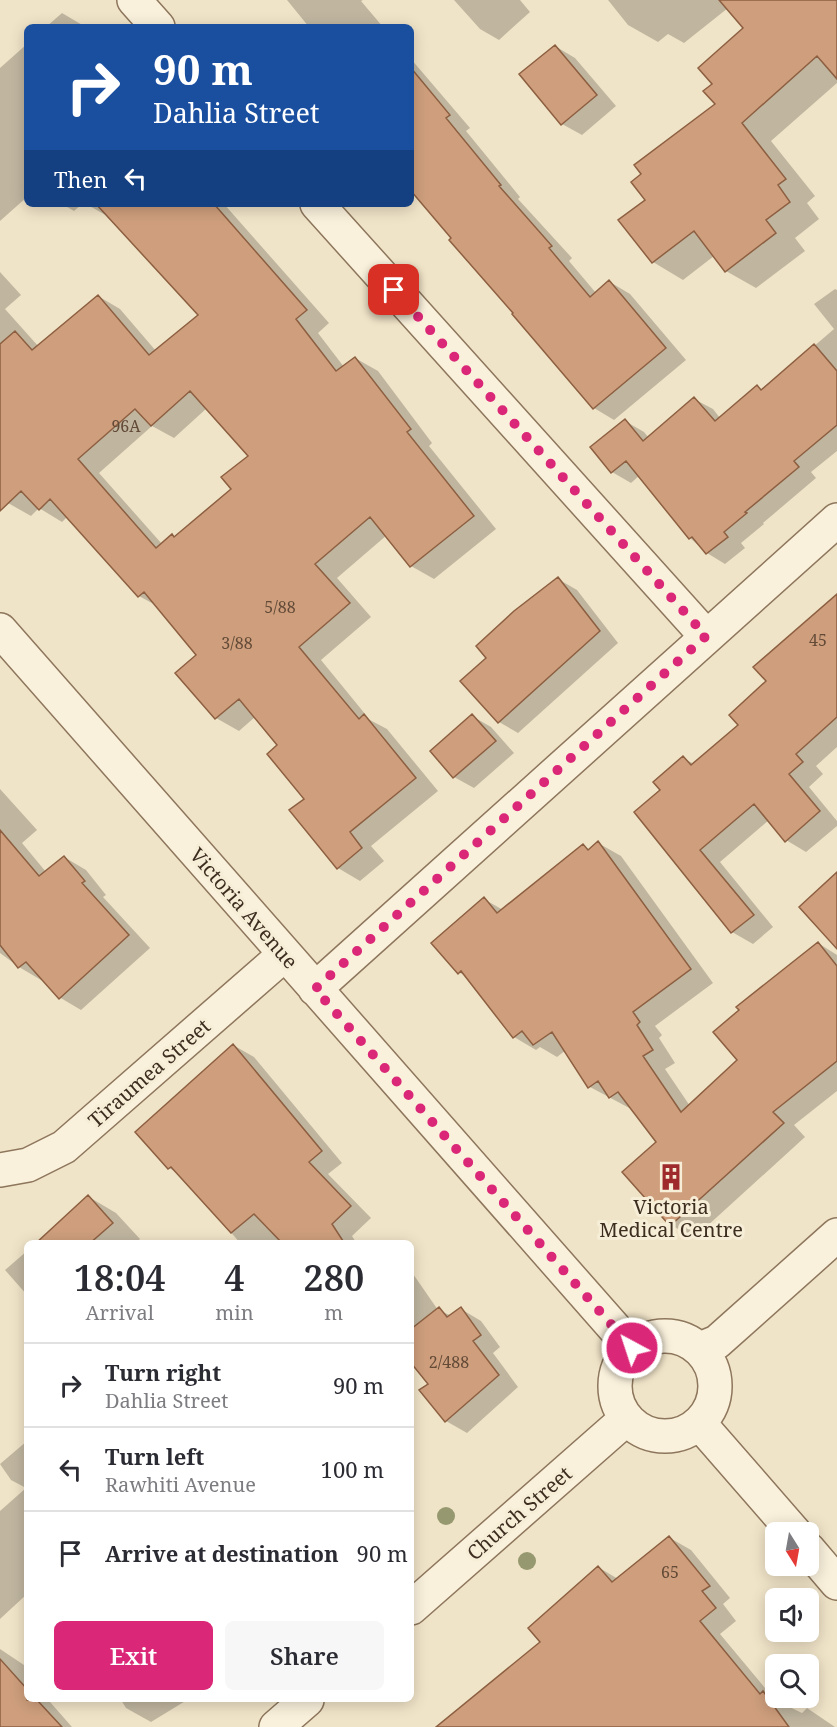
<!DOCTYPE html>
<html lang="en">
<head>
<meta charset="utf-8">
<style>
  body { margin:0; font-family:"Noto Serif",serif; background:#f7f7f7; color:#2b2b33; height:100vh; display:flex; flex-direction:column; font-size:22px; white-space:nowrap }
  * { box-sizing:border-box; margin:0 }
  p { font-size:20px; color:#7c7c81 }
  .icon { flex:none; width:33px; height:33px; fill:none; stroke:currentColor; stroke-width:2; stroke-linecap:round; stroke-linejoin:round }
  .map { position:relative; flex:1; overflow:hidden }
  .drawer { position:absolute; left:24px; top:1240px; width:390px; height:462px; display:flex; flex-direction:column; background:#fff; border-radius:9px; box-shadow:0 3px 15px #0003 }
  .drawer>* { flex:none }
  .banner { position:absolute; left:24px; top:24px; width:390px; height:183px; border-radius:9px; box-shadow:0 3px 15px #0003; background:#1a4fa0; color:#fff; overflow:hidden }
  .needle { width:39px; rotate:169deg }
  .buttons { position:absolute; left:765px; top:1522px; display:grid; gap:12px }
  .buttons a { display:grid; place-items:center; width:54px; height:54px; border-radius:9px; background:#fff; box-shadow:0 3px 15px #0003; font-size:30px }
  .pin { position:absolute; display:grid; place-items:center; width:51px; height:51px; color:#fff; margin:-26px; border-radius:12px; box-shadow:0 3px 9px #0006 }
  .me { position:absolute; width:66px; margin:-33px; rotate:320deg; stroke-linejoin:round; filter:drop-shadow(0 0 4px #0008) }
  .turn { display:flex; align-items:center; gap:21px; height:126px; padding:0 30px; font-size:27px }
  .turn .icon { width:78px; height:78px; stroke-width:2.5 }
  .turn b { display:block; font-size:42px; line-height:51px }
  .then { display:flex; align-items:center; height:57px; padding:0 30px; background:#0003; gap:12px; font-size:22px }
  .eta { display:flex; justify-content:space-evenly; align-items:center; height:102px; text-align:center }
  .eta b { font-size:36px; font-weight:600; line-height:42px }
  .button { display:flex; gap:12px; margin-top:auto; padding:12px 30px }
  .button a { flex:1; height:69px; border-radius:9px; background:#db2777; color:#fff; font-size:24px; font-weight:600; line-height:69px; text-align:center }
  .button a+a { background:#f7f7f7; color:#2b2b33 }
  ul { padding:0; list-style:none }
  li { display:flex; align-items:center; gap:18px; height:84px; padding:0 30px; border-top:2px solid #e1e1e2 }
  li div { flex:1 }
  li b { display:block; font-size:22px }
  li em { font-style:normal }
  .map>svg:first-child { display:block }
  .shadow { fill:#0003; fill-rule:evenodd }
  .building { fill:#cf9f7d; stroke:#8d5f41; stroke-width:1.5; fill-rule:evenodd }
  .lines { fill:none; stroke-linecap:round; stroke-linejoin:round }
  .minor-casing { stroke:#8d765c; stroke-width:36 }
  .minor { stroke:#faf1dc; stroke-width:33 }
  .tree { fill:#96986f }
  .route { stroke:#db2777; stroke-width:10; stroke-dasharray:0 18 }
  .labels { text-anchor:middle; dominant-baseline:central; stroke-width:6; stroke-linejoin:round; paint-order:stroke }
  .number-label { font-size:16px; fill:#624a37 }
  .street-label { font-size:20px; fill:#3d2e20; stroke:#f7eed8 }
  .poi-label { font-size:20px; fill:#3d2e20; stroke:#f7eed8 }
</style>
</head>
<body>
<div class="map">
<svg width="837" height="1727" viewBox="0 0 837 1727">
  <rect width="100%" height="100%" fill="#f0e4c8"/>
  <path class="shadow" d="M287,0H363L361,1L383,27H309Z
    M454,0H520L530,12L499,40L480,29Z
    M608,0H837V83L771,141L815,196L807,203L819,219L795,238L805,251L756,288L726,271L714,256L683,280L653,262L647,200L717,104L714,84L745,28L728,8L684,43L668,34L658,42L628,25Z
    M62,13L84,26L85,27H46Z
    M27,44V197L0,221V68Z
    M555,46L575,58L616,106L582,135L562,124Z
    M411,59L470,128L466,131L520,197L518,199L572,258L569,261L596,293L610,282L630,294L686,360L614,420L594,408L411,189Z
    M62,204H82L74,211Z
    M86,204H224L329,323L318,333L344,367L355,358L378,371L432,443L429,446L496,529L434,579L411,566L387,535L337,578L371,617L321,660L370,720L387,729L438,791L371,846L384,861L360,881L338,868L279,746L255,717L239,731L216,718L177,674L198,655L159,607L139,596L67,517L62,522L39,508L31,516L8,503L0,494V272L21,295L5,309L39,347L98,296L120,309L156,351L200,316L109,217ZM207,408L250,457L233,490L175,538L162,544L99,473L152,426L174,438Z
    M835,289L837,290V451L811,472L816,478L763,523L764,524L741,543L745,548L725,564L707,553L690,538L640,475L631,483L612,472L592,447L625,421L644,432L649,438L694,399L713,409L720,418L757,387L763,390L834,329L814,304Z
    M558,579L577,590L618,643L518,733L499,722L488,658Z
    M837,606V747L816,766L823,774L809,787L837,821V826L806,852L786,840L769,820L720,862L773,927L753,944L732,932L636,812L662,790L683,758L694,764L740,725L768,681Z
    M472,716L491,727L514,753L474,788L454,777Z
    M0,789L37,830L22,843L46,872L64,857L86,870L106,895L103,897L150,948L81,1010L59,997L43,978L41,980L19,967L0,953Z
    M598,843L621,856L713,983L655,1026L662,1035L659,1038L675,1063L665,1069L690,1106L739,1060L818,943L837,955V1091L794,1125L805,1137L694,1238L671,1225L624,1172L658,1142L633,1110L590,1087L566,1050L557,1057L540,1047L536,1050L514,1037L468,978L459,972L484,899L503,910L583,846L590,850Z
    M233,1045L254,1057L342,1163L328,1174L371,1218L352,1236L357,1244H241L181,1175L169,1168L137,1132Z
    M89,1197L116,1213L140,1239L135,1244H36Z
    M27,1251V1295L5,1270Z
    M411,1271L438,1310L452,1316L461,1309L481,1321L500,1347L493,1353L518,1387L467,1433L446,1421L421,1391L430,1384L411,1361Z
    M27,1441V1594L0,1619V1511L26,1488L11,1480L0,1464Z
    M670,1538L691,1550L730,1598L723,1604L736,1621L720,1634L775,1700L802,1713L807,1708L835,1727H469L542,1642L598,1567L618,1579Z
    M0,1649L27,1667V1700H52L50,1702L72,1727H0Z
    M121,1700H187L151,1722L126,1708Z"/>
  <path class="building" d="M719,0H837V79L817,56L742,123L786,179L778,185L790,202L766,220L776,233L725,272L694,231L652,263L618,220L645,200L631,182L641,174L634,165L715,104L703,91L712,84L698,68L743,28Z
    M555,45L597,95L561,125L519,74Z
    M411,68L450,115L446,118L501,185L499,186L552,246L549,248L590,297L609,280L666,348L593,409L512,314L513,313L449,240L451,238L411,191Z
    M96,204H214L307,310L296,319L336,371L355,357L411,429L407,432L474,516L410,567L370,517L315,564L350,603L299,647L359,719L364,714L416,778L350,832L362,848L337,869L289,810L304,799L267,754L277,745L239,699L215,719L175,673L196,655L144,592L138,597L50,499L39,510L21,491L0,511V344L15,331L32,350L98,295L149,355L198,315ZM190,391L248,456L221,477L231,489L174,537L172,534L156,548L78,459L135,409L151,426Z
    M814,344L837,371V425L794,461L799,467L745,512L747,513L724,532L728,537L706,554L692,537L689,539L626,461L611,473L590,447L625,419L643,441L694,397L715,421L757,385L761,390Z
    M558,577L600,631L498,723L460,681L486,658L476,646L514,611Z
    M837,594V717L796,754L803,762L789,774L820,811L785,842L754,804L700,850L754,915L731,933L634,812L660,790L653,782L683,756L691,765L738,725L729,715L766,681L753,667Z
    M472,714L496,741L453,778L430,751Z
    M0,830L39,876L64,856L85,881L82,883L129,935L59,999L26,962L18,968L0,945Z
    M598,841L691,969L633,1012L640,1022L637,1025L653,1050L643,1056L681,1112L737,1060L713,1032L739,1010L736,1007L818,942L837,966V1061L773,1112L784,1123L670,1226L622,1172L656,1142L618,1092L609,1098L598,1081L588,1088L552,1032L533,1045L522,1031L513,1038L461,971L458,974L431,943L484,897L497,913L583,844L588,850Z
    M837,872V949L799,907Z
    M233,1044L322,1151L309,1162L351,1206L332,1224L345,1244H283L254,1214L231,1233L171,1167L168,1169L135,1132Z
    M88,1195L113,1223L89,1244H35Z
    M439,1307L447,1317L461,1307L481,1335L473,1341L499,1375L445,1422L419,1390L428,1384L411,1363V1329Z
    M669,1536L710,1586L702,1591L716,1608L700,1621L760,1694L763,1691L789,1727H436L540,1642L528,1628L598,1566L612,1582Z
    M0,1659L27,1689V1700H37L62,1727H0Z"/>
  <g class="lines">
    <defs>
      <path id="minor" d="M134,0L158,27
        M317,204L706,636
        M0,630L632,1348
        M315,989L837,520
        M0,1170L28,1165L64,1147L285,954
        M615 1386a50 50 0 1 1 100 0a50 50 0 1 1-100 0Z
        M700,1349L717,1342L837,1235
        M700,1424L795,1533
        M808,1549L837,1583
        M411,1608L626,1419
        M276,1727L307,1700"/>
    </defs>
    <use href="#minor" class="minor-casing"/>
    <use href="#minor" class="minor"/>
  </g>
  <g class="tree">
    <circle cx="446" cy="1516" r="9"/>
    <circle cx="527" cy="1561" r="9"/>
  </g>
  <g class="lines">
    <path class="route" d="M394,290L706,636L315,989L632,1348"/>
  </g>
  <defs>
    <symbol id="building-bare" viewBox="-9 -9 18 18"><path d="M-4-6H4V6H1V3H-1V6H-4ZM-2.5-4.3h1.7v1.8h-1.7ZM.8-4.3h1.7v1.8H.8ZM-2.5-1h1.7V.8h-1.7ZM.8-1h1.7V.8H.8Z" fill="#9e2a2b" stroke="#f7eed8" stroke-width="2.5" paint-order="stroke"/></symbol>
  </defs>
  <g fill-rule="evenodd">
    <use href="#building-bare" x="652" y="1158" width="38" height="38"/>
  </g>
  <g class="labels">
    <g class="number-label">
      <text x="126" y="426">96A</text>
      <text x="280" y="607">5/88</text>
      <text x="818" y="640">45</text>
      <text x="237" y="643">3/88</text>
      <text x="449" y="1362">2/488</text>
      <text x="670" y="1572">65</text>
    </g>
    <g class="street-label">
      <text transform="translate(244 908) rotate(49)">Victoria Avenue</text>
      <text transform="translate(149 1073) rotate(-41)">Tiraumea Street</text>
      <text transform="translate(519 1513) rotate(-41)">Church Street</text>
    </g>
    <g class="poi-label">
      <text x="671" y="1206">Victoria<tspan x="671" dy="23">Medical Centre</tspan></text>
    </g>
  </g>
</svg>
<div class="buttons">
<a><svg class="needle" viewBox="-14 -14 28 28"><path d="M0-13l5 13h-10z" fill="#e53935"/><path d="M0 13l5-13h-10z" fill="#7c7c81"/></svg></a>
<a><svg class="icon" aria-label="sound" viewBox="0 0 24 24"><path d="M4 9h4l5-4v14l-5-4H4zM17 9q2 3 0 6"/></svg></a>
<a><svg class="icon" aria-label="search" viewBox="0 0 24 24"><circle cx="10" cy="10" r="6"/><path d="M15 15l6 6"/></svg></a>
</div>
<div class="pin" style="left:394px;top:290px;background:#d93025"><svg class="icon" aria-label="arrive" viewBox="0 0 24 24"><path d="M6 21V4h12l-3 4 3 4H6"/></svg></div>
<svg class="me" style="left:632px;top:1348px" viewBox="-20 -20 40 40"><circle r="17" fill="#db2777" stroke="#fff" stroke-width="3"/><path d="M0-11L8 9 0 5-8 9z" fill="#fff"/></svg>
<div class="banner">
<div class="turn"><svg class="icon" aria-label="right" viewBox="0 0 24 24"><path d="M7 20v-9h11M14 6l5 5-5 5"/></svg><div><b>90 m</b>Dahlia Street</div></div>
<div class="then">Then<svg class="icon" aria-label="left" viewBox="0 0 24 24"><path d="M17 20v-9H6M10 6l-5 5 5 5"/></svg></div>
</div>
<section class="drawer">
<div class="eta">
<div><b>18:04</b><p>Arrival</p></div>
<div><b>4</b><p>min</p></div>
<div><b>280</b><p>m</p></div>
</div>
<ul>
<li><svg class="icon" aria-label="right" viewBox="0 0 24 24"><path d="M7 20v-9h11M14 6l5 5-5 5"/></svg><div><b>Turn right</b><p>Dahlia Street</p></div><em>90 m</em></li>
<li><svg class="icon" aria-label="left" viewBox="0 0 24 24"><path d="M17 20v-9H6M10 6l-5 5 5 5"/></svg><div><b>Turn left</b><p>Rawhiti Avenue</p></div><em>100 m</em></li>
<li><svg class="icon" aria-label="arrive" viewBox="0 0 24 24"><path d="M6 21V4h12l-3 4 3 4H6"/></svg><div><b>Arrive at destination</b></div><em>90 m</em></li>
</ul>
<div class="button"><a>Exit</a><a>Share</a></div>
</section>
</div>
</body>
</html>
